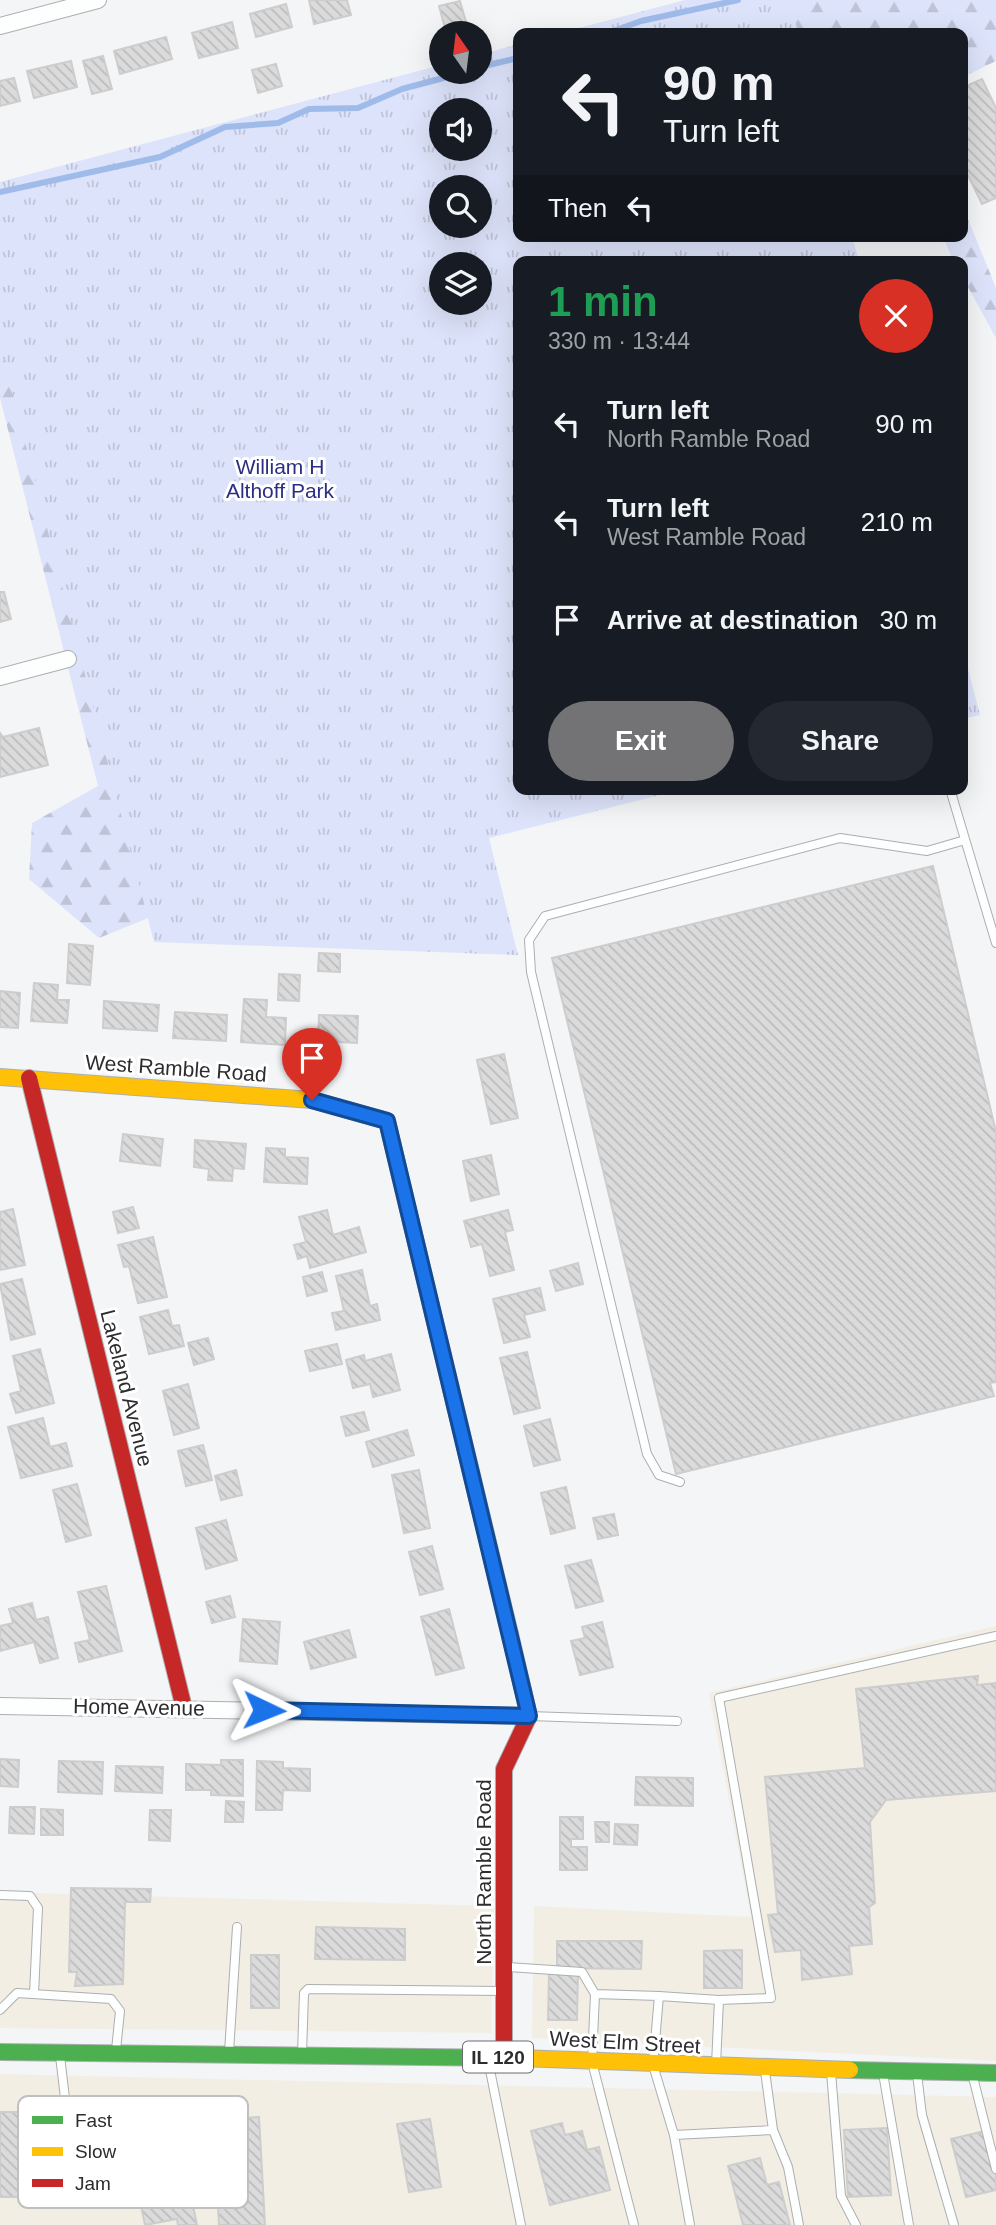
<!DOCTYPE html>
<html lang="en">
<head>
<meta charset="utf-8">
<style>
  body { margin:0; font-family:Helvetica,sans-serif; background:#242831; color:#f1f3f6; height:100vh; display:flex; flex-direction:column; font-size:26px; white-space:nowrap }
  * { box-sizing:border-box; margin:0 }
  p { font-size:23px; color:#9ea1a6 }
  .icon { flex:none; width:38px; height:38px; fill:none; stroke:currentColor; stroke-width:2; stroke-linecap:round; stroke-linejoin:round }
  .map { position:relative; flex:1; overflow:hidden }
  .details { position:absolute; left:513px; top:256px; width:455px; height:539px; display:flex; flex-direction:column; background:#171b24; border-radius:14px; box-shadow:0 7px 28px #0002 }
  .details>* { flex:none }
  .hud { position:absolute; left:513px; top:28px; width:455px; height:214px; border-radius:14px; box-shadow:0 7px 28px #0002; background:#171b24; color:#f1f3f6; overflow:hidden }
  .needle { width:46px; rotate:346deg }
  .controls { position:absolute; left:429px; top:21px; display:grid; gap:14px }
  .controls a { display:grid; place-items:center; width:63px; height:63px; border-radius:50%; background:#171b24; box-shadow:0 7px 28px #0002; font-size:35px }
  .pin { position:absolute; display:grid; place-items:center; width:60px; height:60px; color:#fff; margin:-72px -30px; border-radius:50% 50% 50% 0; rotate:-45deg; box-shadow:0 0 7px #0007 }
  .pin .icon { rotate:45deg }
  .me { position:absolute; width:77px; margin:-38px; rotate:92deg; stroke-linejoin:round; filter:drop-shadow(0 0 5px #0008) }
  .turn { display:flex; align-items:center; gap:24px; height:147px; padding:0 35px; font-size:32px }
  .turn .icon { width:91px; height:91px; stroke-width:2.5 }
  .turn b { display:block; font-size:49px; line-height:60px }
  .then { display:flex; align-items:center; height:66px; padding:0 35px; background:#0003; gap:14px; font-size:26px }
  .round { display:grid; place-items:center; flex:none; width:74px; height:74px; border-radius:37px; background:#242831 }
  .overview { display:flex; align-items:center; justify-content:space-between; height:119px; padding:0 35px }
  h1 { font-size:42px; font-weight:700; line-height:52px; color:#1e9e55 }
  .button { display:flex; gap:14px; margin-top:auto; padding:14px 35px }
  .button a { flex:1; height:80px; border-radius:42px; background:#737375; color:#fff; font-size:28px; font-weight:700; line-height:80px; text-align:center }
  .button a+a { background:#242831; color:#f1f3f6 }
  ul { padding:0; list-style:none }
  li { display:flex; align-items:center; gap:21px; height:98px; padding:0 35px }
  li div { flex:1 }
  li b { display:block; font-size:26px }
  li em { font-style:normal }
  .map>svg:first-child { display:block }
  .commercial { fill:#f3eee4 }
  .forest { fill:url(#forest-firs) }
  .park { fill:url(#park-tufts); fill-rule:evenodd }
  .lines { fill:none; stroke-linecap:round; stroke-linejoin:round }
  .stream { stroke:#9fbbea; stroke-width:6 }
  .building { fill:url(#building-back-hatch); stroke:#cdcdce; stroke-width:2 }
  .lane-casing { stroke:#adaeb0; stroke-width:10 }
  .street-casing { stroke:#adaeb0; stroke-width:18 }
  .fast-casing { stroke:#adaeb0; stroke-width:18 }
  .slow-casing { stroke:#adaeb0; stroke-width:18 }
  .jam-casing { stroke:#adaeb0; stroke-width:18 }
  .lane { stroke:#fdfefe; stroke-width:8 }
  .street { stroke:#fdfefe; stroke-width:16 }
  .fast { stroke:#4caf50; stroke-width:16 }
  .slow { stroke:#ffc107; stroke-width:16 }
  .jam { stroke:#c62828; stroke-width:16 }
  .route-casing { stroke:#114b97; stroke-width:18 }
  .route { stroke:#1a73e8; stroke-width:12 }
  .labels { text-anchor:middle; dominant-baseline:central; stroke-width:6; stroke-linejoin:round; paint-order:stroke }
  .shield { fill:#fff; stroke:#6c6c6d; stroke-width:2 }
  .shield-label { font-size:19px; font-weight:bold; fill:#2d2d2f }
  .park-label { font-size:21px; fill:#2b2e82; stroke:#fff }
  .street-label { font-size:21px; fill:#2d2d2f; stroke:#fff }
  .key { fill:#fff; stroke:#c0c0c1; stroke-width:2 }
  .key-label { font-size:19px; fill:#2d2d2f }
</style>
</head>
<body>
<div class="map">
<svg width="996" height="2225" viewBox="0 0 996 2225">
  <defs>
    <pattern id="forest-firs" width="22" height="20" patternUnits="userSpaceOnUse" patternTransform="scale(1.75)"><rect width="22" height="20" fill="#dde3fa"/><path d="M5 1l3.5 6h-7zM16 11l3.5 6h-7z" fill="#bec3d7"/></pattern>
    <pattern id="park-tufts" width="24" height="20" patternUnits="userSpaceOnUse" patternTransform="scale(1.75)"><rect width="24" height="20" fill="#dde3fa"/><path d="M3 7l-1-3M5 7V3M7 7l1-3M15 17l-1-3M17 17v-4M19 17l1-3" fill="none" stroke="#bec3d7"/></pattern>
    <pattern id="building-back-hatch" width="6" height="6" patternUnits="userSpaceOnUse" patternTransform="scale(1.75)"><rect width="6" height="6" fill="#dbdbdc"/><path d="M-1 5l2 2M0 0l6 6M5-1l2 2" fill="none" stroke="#bcbcbd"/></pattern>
  </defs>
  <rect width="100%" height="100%" fill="#f4f5f7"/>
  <path class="commercial" d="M996,1626V2061L532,2038L534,1906L751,1917L709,1693Z
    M0,1892L494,1906L491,2033L0,2028Z
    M0,2074L996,2097V2225H0Z"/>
  <path class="forest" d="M763,0H996V61L963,77L962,33H641Z
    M0,205L158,914L99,938L29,879L32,823L98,786L0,398Z
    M963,207L996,288V338L963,278L962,261H953L943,236H962Z"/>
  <path class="park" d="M685,0H790L798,33H560Z
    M518,44V236H852L859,261H518V789H684L489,838L518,955L154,942L0,346V182L441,65V72H480V55ZM441,110H480V149H441ZM441,187H480V226H441ZM441,264H480V303H441Z
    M963,650L980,715L963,719H962Z"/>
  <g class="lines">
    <path class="stream" d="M608,33L641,21L738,0
      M480,67L518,58
      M0,192L160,157L225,127L278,123L309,109L358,108L402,89L466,72"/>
  </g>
  <path class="building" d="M309,0H347L351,15L314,24Z
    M460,1L466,22L445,28L439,6Z
    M286,4L292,27L256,37L250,14Z
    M232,22L238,48L199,58L192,33Z
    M166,37L172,59L120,74L114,51Z
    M103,56L112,89L92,94L83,61Z
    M71,61L77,87L34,98L27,71Z
    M276,64L282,86L258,93L252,70Z
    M14,78L20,101L0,106V81Z
    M982,79L996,108V198L982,204L962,163V88Z
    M0,592H4L11,619L0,622Z
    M39,728L48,765L0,777V733L3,737Z
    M933,866L996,1132V1382L990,1383L994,1396L676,1474L552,958Z
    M69,944L93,946L90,985L67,983Z
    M319,953L340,954V972L318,971Z
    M279,974L300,975L299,1001L278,1000Z
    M34,983L58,985L57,1000H69L67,1023L31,1021Z
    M0,991L20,993L18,1028L0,1027Z
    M244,999L267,1000L266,1017L286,1018L285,1045L241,1042Z
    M104,1001L159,1005L157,1031L103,1028Z
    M175,1012L227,1015L226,1041L173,1038Z
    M319,1015L358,1016L357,1043L318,1041Z
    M504,1054L518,1118L491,1124L477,1060Z
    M123,1134L163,1139L160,1166L120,1161Z
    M195,1140L246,1144L244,1169L233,1168L232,1181L208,1180L209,1169L194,1167Z
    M266,1148L285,1149V1157L308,1158L307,1184L264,1182Z
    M491,1155L499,1194L471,1201L463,1161Z
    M133,1207L139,1228L118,1233L113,1212Z
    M13,1209L25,1265L0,1270V1212Z
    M327,1210L333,1235L359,1227L366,1252L310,1268L307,1256L298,1259L294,1245L306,1242L299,1217Z
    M508,1210L513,1230L505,1232L514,1270L490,1276L482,1244L471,1247L464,1221Z
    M153,1237L167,1297L138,1303L129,1266L124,1267L118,1245Z
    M578,1263L583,1284L556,1291L550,1271Z
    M362,1270L370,1306L377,1304L380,1320L336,1330L332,1313L344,1311L336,1276Z
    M322,1272L327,1291L307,1296L303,1277Z
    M22,1279L35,1334L11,1340L0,1284Z
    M540,1288L545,1310L524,1315L530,1337L504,1343L493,1299Z
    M168,1310L172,1326L179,1325L184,1346L149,1354L140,1317Z
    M208,1338L214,1359L194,1365L188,1343Z
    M337,1344L342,1364L310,1371L305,1351Z
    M40,1349L54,1403L16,1413L10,1394L21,1391L13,1356Z
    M527,1352L540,1408L514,1414L500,1358Z
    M391,1354L400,1390L373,1397L370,1384L353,1388L346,1360L364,1355L365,1361Z
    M188,1384L199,1428L174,1435L163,1391Z
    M364,1412L369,1430L346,1436L341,1417Z
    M43,1418L50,1447L66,1443L72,1466L21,1478L8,1427Z
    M550,1419L560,1460L534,1466L524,1426Z
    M407,1430L414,1455L373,1467L366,1442Z
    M203,1445L212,1480L186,1486L178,1451Z
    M236,1470L242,1495L221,1500L215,1476Z
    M419,1470L430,1528L404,1533L392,1475Z
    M77,1484L91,1535L66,1542L53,1490Z
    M566,1487L575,1528L551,1534L541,1493Z
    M614,1514L618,1535L598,1539L593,1518Z
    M226,1520L237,1560L206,1569L196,1528Z
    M432,1546L443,1589L420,1595L409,1552Z
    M591,1560L603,1601L576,1608L565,1566Z
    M106,1586L122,1651L79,1662L75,1643L90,1640L78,1592Z
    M230,1596L235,1617L212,1623L206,1602Z
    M32,1603L36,1620L48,1617L58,1658L40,1663L34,1642L0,1651V1626L13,1623L9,1609Z
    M449,1609L464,1668L436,1675L421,1617Z
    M243,1619L280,1622L277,1664L240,1661Z
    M602,1622L613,1667L580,1675L571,1641L585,1638L582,1627Z
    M349,1630L356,1657L311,1669L304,1642Z
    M978,1676L977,1685L996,1683V1791L886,1800L870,1822L875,1903L869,1907L872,1944L849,1946L852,1974L802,1980L801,1950L775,1952L768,1915L778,1914L765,1777L865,1768L856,1689Z
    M0,1759L19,1760L18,1787L0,1786Z
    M221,1760H243V1796L211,1795V1790H186V1764L221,1765Z
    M59,1761L103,1762L102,1794L58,1792Z
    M257,1761L283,1762V1768L310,1769V1791L283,1790L282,1810H256Z
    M116,1766L163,1767L162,1793L115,1791Z
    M636,1777L693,1778V1806L635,1805Z
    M226,1801L244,1802L243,1822H225Z
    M10,1807H35L34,1834L9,1833Z
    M41,1809L63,1810V1835H41Z
    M150,1810H171L170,1841L149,1840Z
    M560,1817H583V1839H571V1847H587V1870H560Z
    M595,1822H609V1842H596Z
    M615,1824L638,1825L637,1845L614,1844Z
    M71,1888L151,1889L150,1902H125L123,1984L75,1986L77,1972H69Z
    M316,1927L405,1929V1960L315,1959Z
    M557,1941H642L641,1969L557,1968Z
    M742,1950V1988H704V1951Z
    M251,1955H279V2008H251Z
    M549,1973L578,1974L577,2020H548Z
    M0,2112H33V2172H52V2197H0Z
    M259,2117L265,2225H219L216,2169L209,2170L207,2120Z
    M430,2119L441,2187L409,2192L397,2124Z
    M562,2123L565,2135L582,2131L587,2150L599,2147L610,2190L550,2205L531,2131Z
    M887,2128L891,2195L848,2197L844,2130Z
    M985,2131L996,2175V2190L966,2197L951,2139Z
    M760,2158L767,2185L779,2182L790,2225H743L728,2166Z
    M147,2160L149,2169L184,2161L197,2225H178L177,2219L145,2225L134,2173L139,2172L137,2162Z"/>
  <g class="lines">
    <defs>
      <path id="lane" d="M950,789L996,943
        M680,1482L659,1475L647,1454L531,972L529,940L545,916L840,838L927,851L965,840
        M529,1716L677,1721
        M0,1895L30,1896L38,1908L34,1994
        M507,1967L582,1972L595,1994L659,1996L653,2065L674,2135L690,2225
        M595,1994L592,2062L634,2225
        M659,1996L719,2000
        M0,2010L17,1993L111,1999L120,2011L116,2050
        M229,2052L237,1927
        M302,2054L304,1993L308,1989L501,1991
        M60,2056L76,2191
        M488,2060L521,2225
        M716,2065L719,2000L771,1998L719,1698L996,1636
        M765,2071L773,2130L788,2167L799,2225
        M831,2072L841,2196L856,2225
        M883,2073L909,2225
        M917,2074L922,2115L954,2225
        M973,2077L996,2169
        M674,2135L773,2130"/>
      <path id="street" d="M0,26L98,0
        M0,677L68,659
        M0,1706L529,1716"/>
      <path id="fast" d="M411,1222L510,1634
        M0,2052L519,2058
        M850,2070L996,2073"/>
      <path id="slow" d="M0,1077L312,1100L387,1121L411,1222
        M519,2058L850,2070"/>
      <path id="jam" d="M29,1078L184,1708
        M504,2057V1769L529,1716L510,1634"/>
    </defs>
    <use href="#lane" class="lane-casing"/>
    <use href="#street" class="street-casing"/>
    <use href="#fast" class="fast-casing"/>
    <use href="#slow" class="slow-casing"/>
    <use href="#jam" class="jam-casing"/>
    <use href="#lane" class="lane"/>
    <use href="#street" class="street"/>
    <use href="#fast" class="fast"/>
    <use href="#slow" class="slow"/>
    <use href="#jam" class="jam"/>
  </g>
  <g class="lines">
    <defs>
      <path id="route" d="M264,1710L529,1716L387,1121L312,1100"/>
    </defs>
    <use href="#route" class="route-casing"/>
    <use href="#route" class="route"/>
  </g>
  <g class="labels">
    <rect class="shield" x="463" y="2041.5" width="70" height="31" rx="5"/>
    <g class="shield-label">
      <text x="498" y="2057">IL 120</text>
    </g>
    <g class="park-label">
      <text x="280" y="466">William H<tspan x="280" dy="24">Althoff Park</tspan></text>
    </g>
    <g class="street-label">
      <text transform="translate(176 1068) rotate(4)">West Ramble Road</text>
      <text transform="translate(127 1388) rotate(76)">Lakeland Avenue</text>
      <text transform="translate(139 1707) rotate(1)">Home Avenue</text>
      <text transform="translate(483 1872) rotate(-90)">North Ramble Road</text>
      <text transform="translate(625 2042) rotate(3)">West Elm Street</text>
    </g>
  </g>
  <rect x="18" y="2096" width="230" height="112" rx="10" class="key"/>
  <rect x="32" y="2116" width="31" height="8" fill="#4caf50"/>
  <rect x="32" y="2147" width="31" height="9" fill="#ffc107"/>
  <rect x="32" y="2179" width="31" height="8" fill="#c62828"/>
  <g class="key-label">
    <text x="75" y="2127">Fast</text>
    <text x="75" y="2158">Slow</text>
    <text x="75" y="2190">Jam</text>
  </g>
</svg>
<div class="controls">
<a><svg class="needle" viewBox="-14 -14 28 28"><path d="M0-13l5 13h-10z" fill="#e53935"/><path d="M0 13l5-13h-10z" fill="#9ea1a6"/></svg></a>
<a><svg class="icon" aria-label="sound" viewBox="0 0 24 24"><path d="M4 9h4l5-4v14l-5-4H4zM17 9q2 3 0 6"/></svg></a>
<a><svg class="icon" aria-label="search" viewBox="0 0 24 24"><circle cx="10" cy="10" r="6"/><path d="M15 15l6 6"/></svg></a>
<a><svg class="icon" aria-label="layers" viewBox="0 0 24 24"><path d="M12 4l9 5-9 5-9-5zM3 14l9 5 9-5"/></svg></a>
</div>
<div class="pin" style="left:312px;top:1100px;background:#d93025"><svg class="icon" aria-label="arrive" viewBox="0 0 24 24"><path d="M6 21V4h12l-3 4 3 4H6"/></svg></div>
<svg class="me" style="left:264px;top:1710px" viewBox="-20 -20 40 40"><path d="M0-17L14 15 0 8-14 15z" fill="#1a73e8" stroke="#fff" stroke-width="4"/></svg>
<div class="hud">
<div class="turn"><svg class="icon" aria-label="left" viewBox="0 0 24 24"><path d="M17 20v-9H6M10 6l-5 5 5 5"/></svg><div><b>90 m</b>Turn left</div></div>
<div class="then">Then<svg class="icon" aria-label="left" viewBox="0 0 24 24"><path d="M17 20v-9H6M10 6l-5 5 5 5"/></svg></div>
</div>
<section class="details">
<div class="overview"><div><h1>1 min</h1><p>330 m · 13:44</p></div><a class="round" style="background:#d93025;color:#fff"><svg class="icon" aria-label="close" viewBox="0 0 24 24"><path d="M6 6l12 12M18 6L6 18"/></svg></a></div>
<ul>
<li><svg class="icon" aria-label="left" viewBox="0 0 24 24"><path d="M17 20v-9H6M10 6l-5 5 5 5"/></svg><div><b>Turn left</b><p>North Ramble Road</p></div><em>90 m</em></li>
<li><svg class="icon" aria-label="left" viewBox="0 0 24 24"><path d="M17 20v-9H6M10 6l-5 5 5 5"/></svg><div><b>Turn left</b><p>West Ramble Road</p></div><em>210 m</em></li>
<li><svg class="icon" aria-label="arrive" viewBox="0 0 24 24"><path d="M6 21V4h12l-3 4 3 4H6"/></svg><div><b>Arrive at destination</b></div><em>30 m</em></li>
</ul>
<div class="button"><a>Exit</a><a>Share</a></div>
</section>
</div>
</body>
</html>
